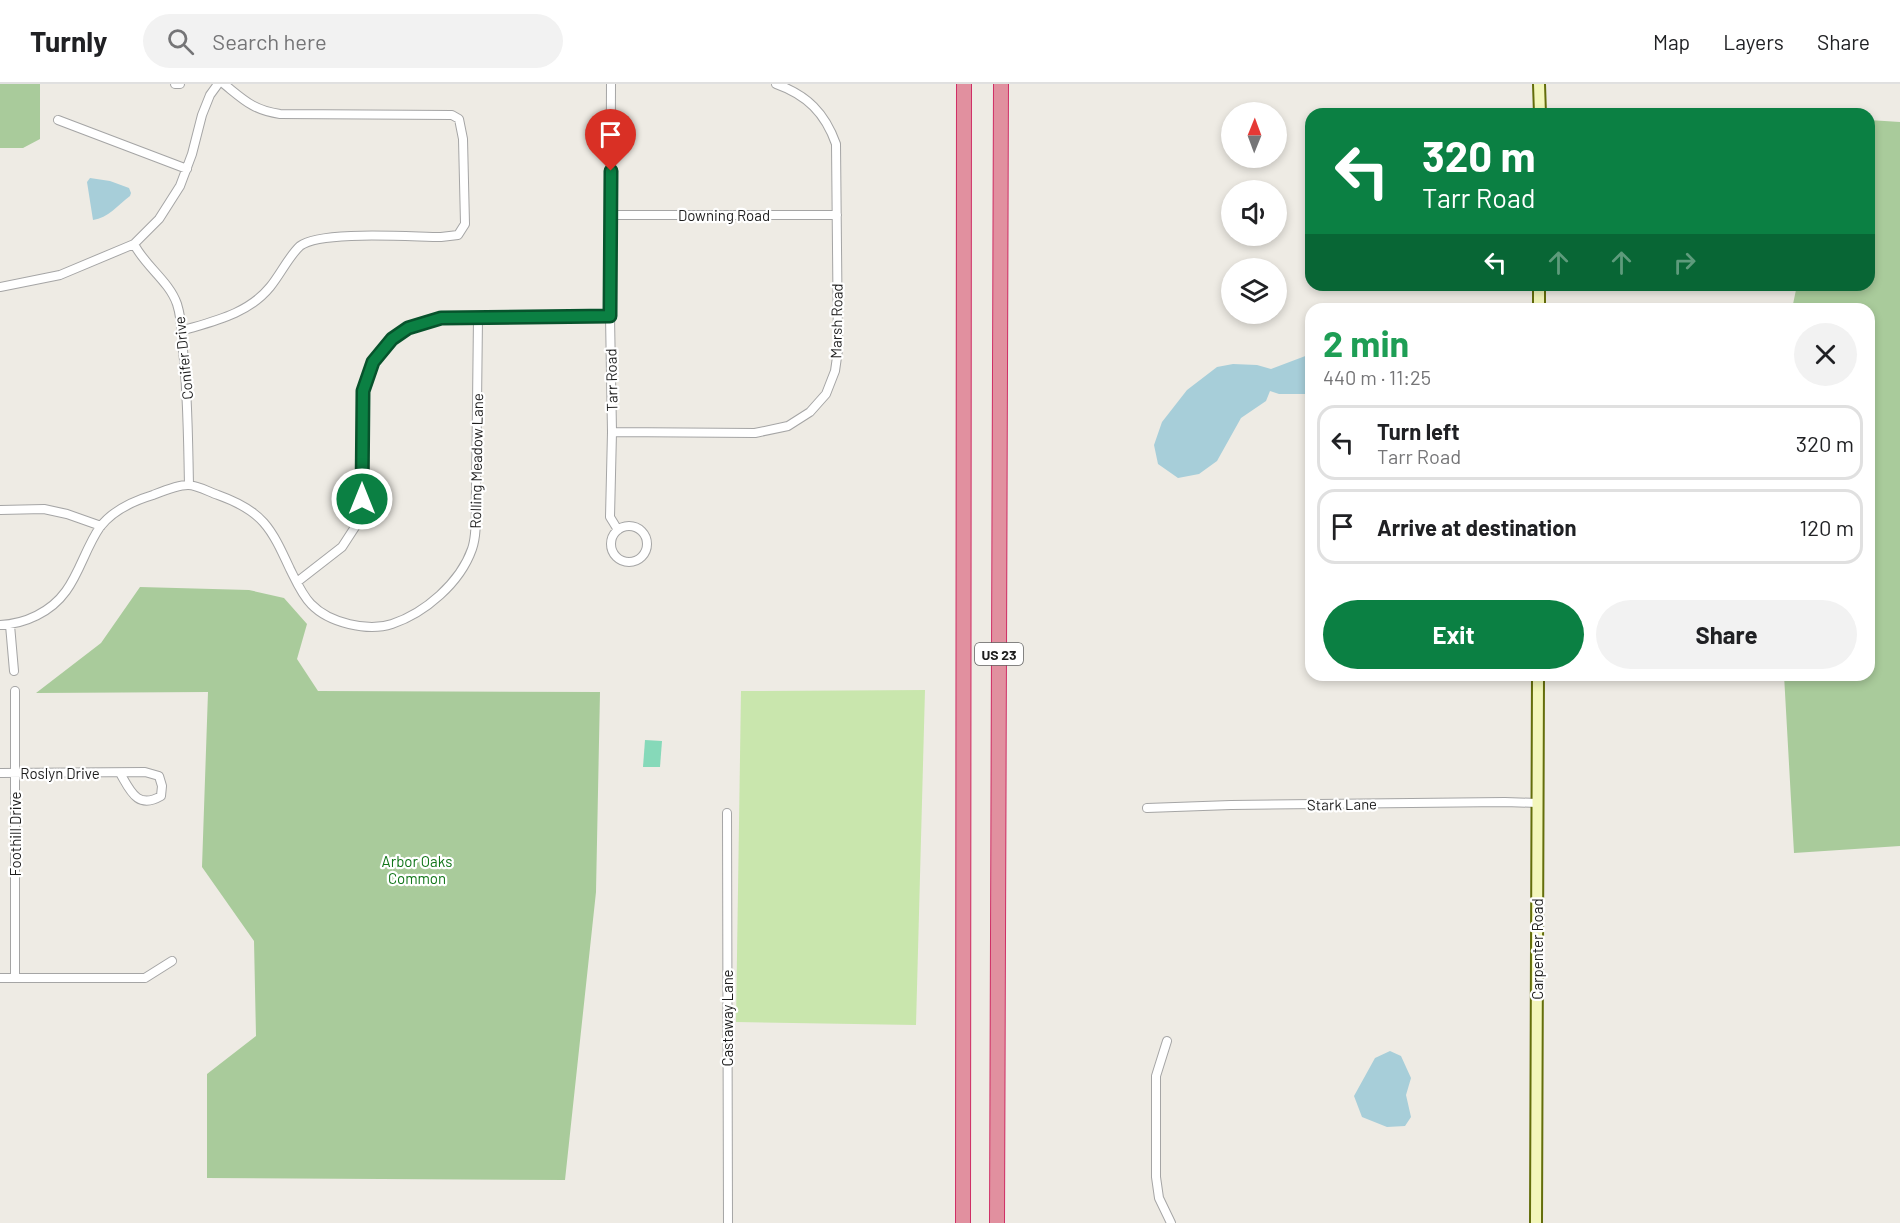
<!DOCTYPE html>
<html lang="en">
<head>
<meta charset="utf-8">
<style>
  body { margin:0; font-family:Barlow,sans-serif; background:#f2f2f2; color:#202124; height:100vh; display:flex; flex-direction:column; font-size:22px; white-space:nowrap }
  * { box-sizing:border-box; margin:0 }
  p { font-size:20px; color:#757577 }
  .icon { flex:none; width:33px; height:33px; fill:none; stroke:currentColor; stroke-width:2; stroke-linecap:round; stroke-linejoin:round }
  .map { position:relative; flex:1; overflow:hidden }
  .drawer { position:absolute; left:1305px; top:219px; width:570px; height:378px; display:flex; flex-direction:column; background:#fff; border-radius:18px; box-shadow:0 3px 9px #0003 }
  .drawer>* { flex:none }
  .hud { position:absolute; left:1305px; top:24px; width:570px; height:183px; border-radius:18px; box-shadow:0 3px 9px #0003; background:#0b8043; color:#fff; overflow:hidden }
  .needle { width:39px; rotate:1deg }
  .controls { position:absolute; left:1221px; top:18px; display:grid; gap:12px }
  .controls a { display:grid; place-items:center; width:66px; height:66px; border-radius:50%; background:#fff; box-shadow:0 3px 9px #0003; font-size:30px }
  .pin { position:absolute; display:grid; place-items:center; width:51px; height:51px; color:#fff; margin:-62px -26px; border-radius:50% 50% 50% 0; rotate:-45deg; box-shadow:0 0 6px #0007 }
  .pin .icon { rotate:45deg }
  .me { position:absolute; width:66px; margin:-33px; rotate:0deg; stroke-linejoin:round; filter:drop-shadow(0 0 4px #0008) }
  .turn { display:flex; align-items:center; gap:21px; height:126px; padding:0 18px; font-size:27px }
  .turn .icon { width:78px; height:78px; stroke-width:2.5 }
  .turn b { display:block; font-size:42px; line-height:51px }
  .lanes { display:flex; align-items:center; height:57px; padding:0 18px; background:#0003; justify-content:center; gap:30px; direction:ltr }
  .lanes .off { opacity:.35 }
  .round { display:grid; place-items:center; flex:none; width:63px; height:63px; border-radius:32px; background:#f2f2f2 }
  .overview { display:flex; align-items:center; justify-content:space-between; height:102px; padding:0 18px }
  h1 { font-size:36px; font-weight:700; line-height:45px; color:#1e9e55 }
  .action { display:flex; gap:12px; margin-top:auto; padding:12px 18px }
  .action a { flex:1; height:69px; border-radius:36px; background:#0b8043; color:#fff; font-size:24px; font-weight:700; line-height:69px; text-align:center }
  .action a+a { background:#f2f2f2; color:#202124 }
  ul { padding:0; list-style:none }
  li { display:flex; align-items:center; gap:18px; height:75px; margin:0 12px 9px; padding:0 6px; border:3px solid #e0e0e0; border-radius:18px }
  li div { flex:1 }
  li b { display:block; font-size:22px }
  li em { font-style:normal }
  header { display:flex; align-items:center; gap:36px; box-sizing:border-box; height:84px; padding:0 30px; background:#fff; border-bottom:2px solid #e0e0e0 }
  header strong { font-size:28px }
  nav { display:flex; gap:33px; margin-inline-start:auto; font-size:21px }
  .search { width:420px; height:54px; background:#f2f2f2; display:flex; align-items:center; gap:15px; box-sizing:border-box; padding:0 21px; border-radius:33px; color:#757577; font-size:22px }
  .map>svg:first-child { display:block }
  .grass { fill:#c9e6ad }
  .forest { fill:#a9cb9b }
  .pitch { fill:#86d9b9 }
  .water { fill:#a7ced9 }
  .lines { fill:none; stroke-linecap:round; stroke-linejoin:round }
  .street-casing { stroke:#a5a5a5; stroke-width:10 }
  .secondary-casing { stroke:#646e0b; stroke-width:14 }
  .highway-casing { stroke:#cf2e65; stroke-width:16 }
  .street { stroke:#fff; stroke-width:8 }
  .secondary { stroke:#f3f6bb; stroke-width:10 }
  .highway { stroke:#e1909f; stroke-width:14 }
  .route-casing { stroke:#07532c; stroke-width:15 }
  .route { stroke:#0b8043; stroke-width:10 }
  .labels { text-anchor:middle; dominant-baseline:central; stroke-width:4.5; stroke-linejoin:round; paint-order:stroke }
  .shield { fill:#fff; stroke:#626262; stroke-width:1.5 }
  .shield-label { font-size:14px; font-weight:bold; fill:#1e1e1e }
  .street-label { font-size:15px; fill:#1e1e1e; stroke:#fff }
  .park-label { font-size:15px; fill:#12761a; stroke:#fff }
</style>
</head>
<body>
<header>
<strong>Turnly</strong>
<div class="search"><svg class="icon" aria-label="search" viewBox="0 0 24 24"><circle cx="10" cy="10" r="6"/><path d="M15 15l6 6"/></svg>Search here</div>
<nav><a>Map</a><a>Layers</a><a>Share</a></nav>
</header>
<div class="map">
<svg width="1900" height="1139" viewBox="0 0 1900 1139">
  <rect width="100%" height="100%" fill="#eeebe4"/>
  <path class="grass" d="M925,606L916,941L736,938L741,607Z"/>
  <path class="forest" d="M0,0H40V55L23,64H0Z
    M1869,36L1900,38V762L1794,769L1784,591H1869V225H1792L1797,201H1869Z
    M140,503L249,506L284,514L307,540L297,575L318,607L600,608L596,808L565,1096L207,1094V990L256,952L254,857L202,783L208,608L36,609L101,559Z"/>
  <path class="pitch" d="M645,656L662,657L660,683H643Z"/>
  <path class="water" d="M90,94L110,97L129,104L131,109L130,112C118,121 108,134 93,136L87,98Z
    M1308,271H1311V310H1279L1270,307L1266,317L1241,334L1217,377L1199,390L1178,394L1158,380L1154,361L1162,338L1187,306L1217,283L1233,280L1257,281L1271,285Z
    M1390,967L1401,972L1411,994L1406,1011L1411,1033L1405,1042L1387,1043L1362,1033L1354,1012L1375,974Z"/>
  <g class="lines">
    <defs>
      <path id="street" d="M175,0H180
        M611,0L610,232L612,348L610,433L618,446
        M58,36L187,85
        M612,131H837
        M134,160C145,182 169,197 177,220C182,235 182,252 183,266C188,311 188,356 189,401
        M0,203L60,191L134,160L159,135L180,102L192,70L202,31L210,11L218,0
        M181,247C214,237 248,230 270,203C280,191 289,172 300,162C320,146 413,153 441,153L458,151L465,140L463,55L459,35L452,31L280,30C253,26 244,16 224,0
        M612,348L755,349L788,342L810,328L826,310L835,287L838,266L836,60C825,29 807,11 776,0
        M0,426L44,425L67,430L101,442
        M611 460a18 18 0 1 1 36 0a18 18 0 1 1-36 0Z
        M297,498L342,463L355,443L362,415L363,307L373,278L392,255L408,244L441,234L610,232
        M0,541C25,540 51,528 66,507C80,488 86,463 100,443C113,426 133,417 153,411C163,407 177,401 188,401C197,401 209,408 218,411C263,427 271,444 290,485C296,497 302,511 311,520C329,539 368,548 392,540C425,529 460,499 472,465C478,448 475,425 476,407C477,349 477,292 478,235
        M10,541L14,587
        M15,607V893
        M0,689L145,688L159,692L162,702L161,712C137,726 130,706 120,689
        M1147,724L1231,721L1505,718L1537,719
        M727,729L728,1139
        M0,894H145L172,877
        M1167,957L1156,992V1093L1159,1114L1171,1139"/>
      <path id="secondary" d="M1539,0L1540,30
        M1539,225V201
        M1536,1139L1538,591"/>
      <path id="highway" d="M963,1139L964,0
        M997,1139L1001,0"/>
    </defs>
    <use href="#street" class="street-casing"/>
    <use href="#secondary" class="secondary-casing"/>
    <use href="#highway" class="highway-casing"/>
    <use href="#street" class="street"/>
    <use href="#secondary" class="secondary"/>
    <use href="#highway" class="highway"/>
  </g>
  <g class="lines">
    <defs>
      <path id="route" d="M362,415L363,307L373,278L392,255L408,244L441,234L610,232L611,87"/>
    </defs>
    <use href="#route" class="route-casing"/>
    <use href="#route" class="route"/>
  </g>
  <g class="labels">
    <rect class="shield" x="975" y="559" width="48" height="22" rx="4.5"/>
    <g class="shield-label">
      <text x="999" y="570">US 23</text>
    </g>
    <g class="street-label">
      <text x="724" y="131">Downing Road</text>
      <text transform="translate(836 237) rotate(-89)">Marsh Road</text>
      <text transform="translate(183 274) rotate(-96)">Conifer Drive</text>
      <text transform="translate(611 296) rotate(-91)">Tarr Road</text>
      <text transform="translate(476 377) rotate(-89)">Rolling Meadow Lane</text>
      <text x="60" y="689">Roslyn Drive</text>
      <text transform="translate(1342 720) rotate(-1)">Stark Lane</text>
      <text transform="translate(15 750) rotate(-90)">Foothill Drive</text>
      <text transform="translate(1537 865) rotate(-90)">Carpenter Road</text>
      <text transform="translate(727 934) rotate(-90)">Castaway Lane</text>
    </g>
    <g class="park-label">
      <text x="417" y="777">Arbor Oaks<tspan x="417" dy="17">Common</tspan></text>
    </g>
  </g>
</svg>
<div class="controls">
<a><svg class="needle" viewBox="-14 -14 28 28"><path d="M0-13l5 13h-10z" fill="#e53935"/><path d="M0 13l5-13h-10z" fill="#757577"/></svg></a>
<a><svg class="icon" aria-label="sound" viewBox="0 0 24 24"><path d="M4 9h4l5-4v14l-5-4H4zM17 9q2 3 0 6"/></svg></a>
<a><svg class="icon" aria-label="layers" viewBox="0 0 24 24"><path d="M12 4l9 5-9 5-9-5zM3 14l9 5 9-5"/></svg></a>
</div>
<div class="pin" style="left:611px;top:87px;background:#d93025"><svg class="icon" aria-label="arrive" viewBox="0 0 24 24"><path d="M6 21V4h12l-3 4 3 4H6"/></svg></div>
<svg class="me" style="left:362px;top:415px" viewBox="-20 -20 40 40"><circle r="17" fill="#0b8043" stroke="#fff" stroke-width="3"/><path d="M0-11L8 9 0 5-8 9z" fill="#fff"/></svg>
<div class="hud">
<div class="turn"><svg class="icon" aria-label="left" viewBox="0 0 24 24"><path d="M17 20v-9H6M10 6l-5 5 5 5"/></svg><div><b>320 m</b>Tarr Road</div></div>
<div class="lanes"><svg class="icon" aria-label="left" viewBox="0 0 24 24"><path d="M17 20v-9H6M10 6l-5 5 5 5"/></svg><svg class="icon off" aria-label="ahead" viewBox="0 0 24 24"><path d="M12 20V5M6 11l6-6 6 6"/></svg><svg class="icon off" aria-label="ahead" viewBox="0 0 24 24"><path d="M12 20V5M6 11l6-6 6 6"/></svg><svg class="icon off" aria-label="right" viewBox="0 0 24 24"><path d="M7 20v-9h11M14 6l5 5-5 5"/></svg></div>
</div>
<section class="drawer">
<div class="overview"><div><h1>2 min</h1><p>440 m · 11:25</p></div><a class="round"><svg class="icon" aria-label="close" viewBox="0 0 24 24"><path d="M6 6l12 12M18 6L6 18"/></svg></a></div>
<ul>
<li><svg class="icon" aria-label="left" viewBox="0 0 24 24"><path d="M17 20v-9H6M10 6l-5 5 5 5"/></svg><div><b>Turn left</b><p>Tarr Road</p></div><em>320 m</em></li>
<li><svg class="icon" aria-label="arrive" viewBox="0 0 24 24"><path d="M6 21V4h12l-3 4 3 4H6"/></svg><div><b>Arrive at destination</b></div><em>120 m</em></li>
</ul>
<div class="action"><a>Exit</a><a>Share</a></div>
</section>
</div>
</body>
</html>
